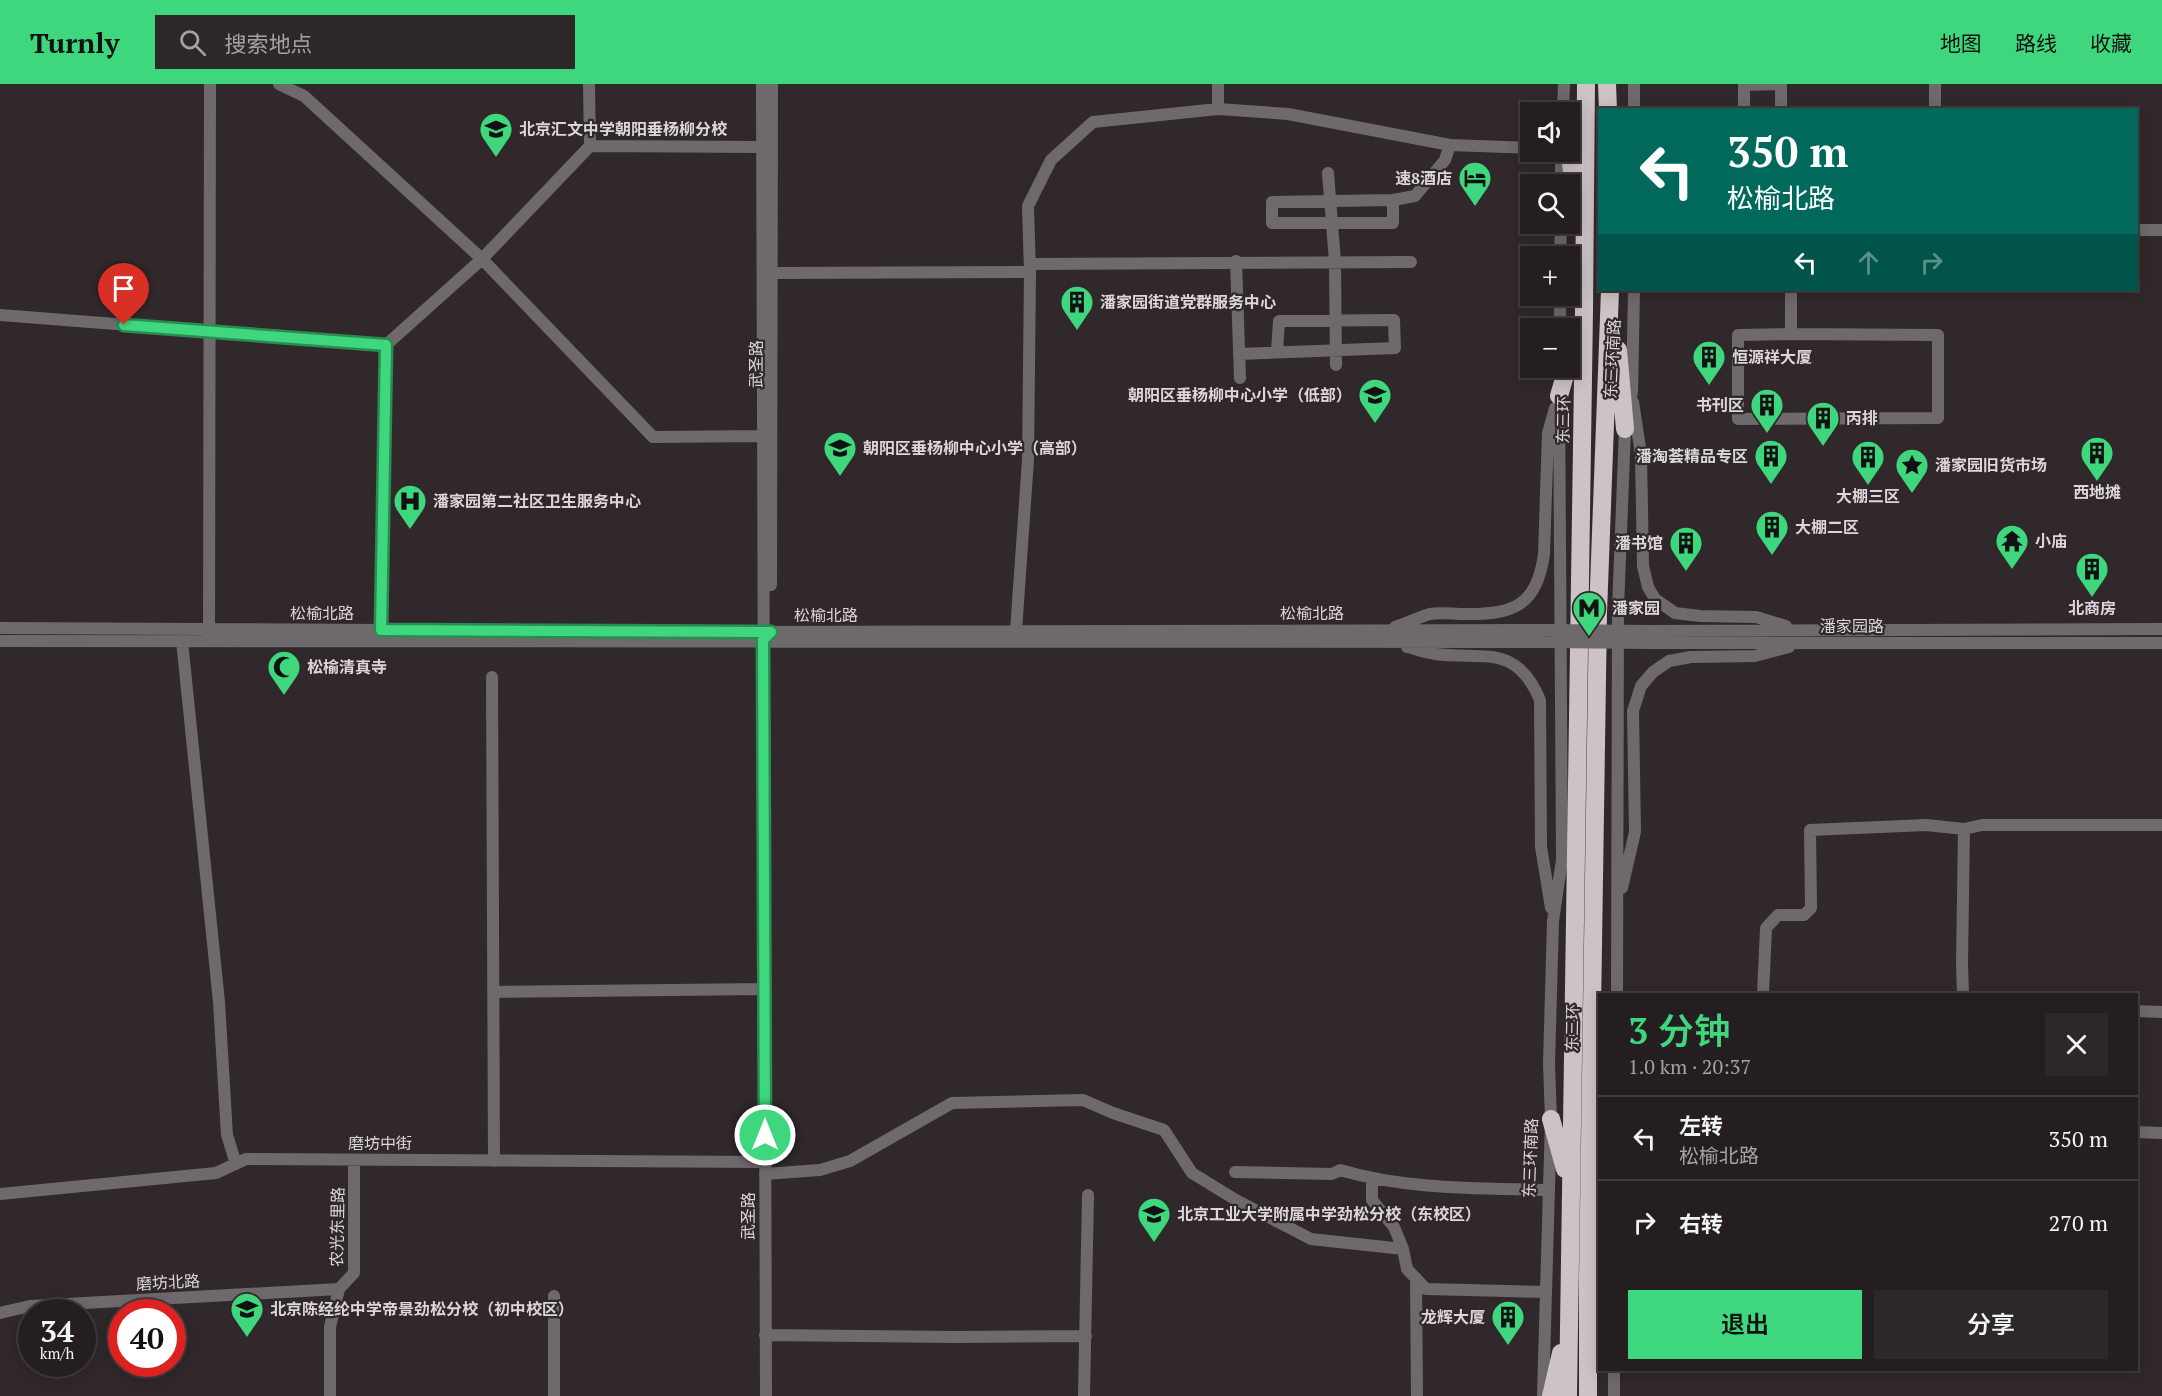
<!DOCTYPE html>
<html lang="zh">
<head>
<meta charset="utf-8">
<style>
  body { margin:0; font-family:"PT Serif","Noto Sans SC",serif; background:#2c2729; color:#f1f3f6; height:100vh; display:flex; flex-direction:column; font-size:22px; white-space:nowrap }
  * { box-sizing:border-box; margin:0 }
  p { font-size:20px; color:#a3a2a5 }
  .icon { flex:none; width:33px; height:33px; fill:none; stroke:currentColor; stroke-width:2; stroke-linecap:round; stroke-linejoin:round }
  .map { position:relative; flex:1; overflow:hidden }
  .side { position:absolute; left:1598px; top:909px; width:540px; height:378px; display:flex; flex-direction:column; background:#241e20; border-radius:0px; box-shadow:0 3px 15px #0003,0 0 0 2px #413c3e }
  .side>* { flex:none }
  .guide { position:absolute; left:1598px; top:24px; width:540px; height:183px; border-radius:0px; box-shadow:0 3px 15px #0003,0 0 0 2px #413c3e; background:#00695c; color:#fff; overflow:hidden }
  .tools { position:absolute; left:1520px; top:18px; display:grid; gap:12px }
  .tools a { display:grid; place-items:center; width:60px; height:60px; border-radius:0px; background:#241e20; box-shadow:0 3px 15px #0003,0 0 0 2px #413c3e; font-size:30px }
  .speed { position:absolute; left:18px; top:1215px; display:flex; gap:12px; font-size:30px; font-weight:700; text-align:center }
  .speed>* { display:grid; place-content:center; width:78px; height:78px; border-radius:50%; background:#241e20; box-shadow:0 3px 15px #0003,0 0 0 2px #413c3e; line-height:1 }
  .speed small { font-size:15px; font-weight:400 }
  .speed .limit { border:9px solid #d22; background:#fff; color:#111 }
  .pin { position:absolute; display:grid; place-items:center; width:51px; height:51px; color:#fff; margin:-62px -26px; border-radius:50% 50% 50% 0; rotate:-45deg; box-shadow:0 0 6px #0007 }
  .pin .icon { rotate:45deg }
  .me { position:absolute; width:66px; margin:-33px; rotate:0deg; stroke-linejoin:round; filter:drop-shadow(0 0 4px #0008) }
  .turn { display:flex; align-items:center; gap:21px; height:126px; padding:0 30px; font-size:27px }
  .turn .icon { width:78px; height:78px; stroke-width:2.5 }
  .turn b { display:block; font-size:42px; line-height:51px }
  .lanes { display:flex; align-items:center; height:57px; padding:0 30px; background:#0003; justify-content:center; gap:30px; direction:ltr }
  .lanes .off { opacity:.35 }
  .round { display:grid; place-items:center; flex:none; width:63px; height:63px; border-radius:0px; background:#2c2729 }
  .overview { display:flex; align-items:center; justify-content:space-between; height:102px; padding:0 30px }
  h1 { font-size:36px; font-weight:600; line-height:45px; color:#3fd77d }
  .cta { display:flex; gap:12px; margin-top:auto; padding:12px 30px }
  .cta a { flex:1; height:69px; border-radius:0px; background:#3fd77d; color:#111; font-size:24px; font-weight:600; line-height:69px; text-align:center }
  .cta a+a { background:#2c2729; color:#f1f3f6 }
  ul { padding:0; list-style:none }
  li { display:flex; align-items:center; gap:18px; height:84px; padding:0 30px; border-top:2px solid #413c3e }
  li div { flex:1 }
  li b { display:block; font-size:22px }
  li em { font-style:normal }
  header { display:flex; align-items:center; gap:36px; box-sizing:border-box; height:84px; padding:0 30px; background:#3fd77d; color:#111 }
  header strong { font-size:28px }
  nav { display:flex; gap:33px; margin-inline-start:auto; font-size:21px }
  .search { width:420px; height:54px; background:#2c2729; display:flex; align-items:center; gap:15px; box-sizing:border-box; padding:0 21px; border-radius:0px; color:#a3a2a5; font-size:22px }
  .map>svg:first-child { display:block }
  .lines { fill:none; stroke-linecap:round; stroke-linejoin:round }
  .minor { stroke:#6e6a6b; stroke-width:12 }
  .highway { stroke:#cdc3c5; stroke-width:18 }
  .minor-bridge { stroke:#6e6a6b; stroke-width:12 }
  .route-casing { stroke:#298c51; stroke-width:15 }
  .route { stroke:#3fd77d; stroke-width:10 }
  .labels { text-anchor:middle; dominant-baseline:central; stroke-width:4.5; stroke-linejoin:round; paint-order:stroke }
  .poi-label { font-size:16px; font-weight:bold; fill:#dbd6d7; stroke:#30282a; text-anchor:start }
  .street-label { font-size:16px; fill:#dbd6d7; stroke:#30282a }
</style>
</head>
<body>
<header>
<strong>Turnly</strong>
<div class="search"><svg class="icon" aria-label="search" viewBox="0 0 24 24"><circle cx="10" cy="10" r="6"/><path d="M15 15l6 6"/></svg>搜索地点</div>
<nav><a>地图</a><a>路线</a><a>收藏</a></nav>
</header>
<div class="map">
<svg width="2162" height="1312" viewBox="0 0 2162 1312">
  <rect width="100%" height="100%" fill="#30282a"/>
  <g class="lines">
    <path class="minor" d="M279,0L304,12L482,175L653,353L763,352
      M589,0L590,62
      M762,0L766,1312
      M1218,0V25
      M1634,0V26
      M1744,1L1781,0V26
      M1744,26V0
      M1935,26V0
      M1563,28L1564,0
      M1328,89L1335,178L1336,281
      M1561,100V68
      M1393,116V139H1272V118Z
      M1393,116L1415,112L1445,76L1450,61
      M2136,146H2162
      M1560,172L1561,140
      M1236,177L1240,294
      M1030,180L1411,178
      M772,189L1030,188
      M0,231L386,261
      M1560,244V212
      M1791,250L1738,251V335L1938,334V251L1791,250V206
      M1239,270C1291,268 1343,266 1395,264L1394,236L1279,237L1277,268
      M1633,318L1641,370L1643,482L1648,503L1655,515L1675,529L1700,532L1756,533L1786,542
      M771,501L772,0
      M1395,543C1407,539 1419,533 1430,530C1440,528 1453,530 1463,530C1512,531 1537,523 1544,470L1548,349L1555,324
      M0,544L763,548L1543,546
      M381,546L386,261L482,175L590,62L762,63
      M1016,547L1028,376L1030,188L1028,122L1051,76L1093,38L1218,25L1288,30L1450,61L1530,64
      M1652,547L2162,545
      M209,553L210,0
      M0,557L1543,558
      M182,557L219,918L227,1051L236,1080
      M1651,559H2162
      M1407,563C1416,565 1425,569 1435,570C1484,576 1516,559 1540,616L1541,763L1551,824
      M492,593L494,1077
      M1622,804L1635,748L1633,627L1641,602L1653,588L1669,577L1691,573L1755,572L1789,563
      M493,908L764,905
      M1617,910L1618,525L1625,345L1632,308L1634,206
      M1763,910L1766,844L1778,831H1804L1811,824L1810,746L1926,741L1964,745L1982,741H2162
      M1963,910L1962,879L1964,745
      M2136,927L2162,928
      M2136,1048L2162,1049
      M1235,1088L1332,1090L1340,1086C1408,1106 1478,1104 1548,1106
      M765,1090L820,1086L850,1077L952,1019L1083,1016L1113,1029L1164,1046L1192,1089L1236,1116L1311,1155L1403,1165L1407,1185L1426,1205L1545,1208
      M1372,1096V1116L1394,1143L1403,1165
      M0,1110L216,1089L246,1075L765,1078
      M1416,1194L1417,1312
      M554,1212V1312
      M0,1229L30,1222L339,1205
      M765,1251L956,1253L1086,1252
      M330,1312V1243L339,1205L354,1189V1076
      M1084,1312L1088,1111
      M1543,1312L1551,1035L1549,980L1553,837L1562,776L1559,306
      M1614,1312V1286"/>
    <path class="highway" d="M1607,0L1608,26
      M1563,27V28
      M1569,67L1576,111
      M1618,266L1625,345
      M1569,278L1578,248
      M1559,312L1567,284
      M1551,1035L1565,1085
      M1551,1312L1561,1269
      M1568,1312L1584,226L1586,0
      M1588,1312V1194L1598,529L1610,206"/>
    <path class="minor-bridge" d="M1543,546L1652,547
      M1543,558L1651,559"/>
  </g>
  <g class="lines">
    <defs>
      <path id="route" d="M124,241L386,261L381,546L771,548L763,556L765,1051"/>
    </defs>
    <use href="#route" class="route-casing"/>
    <use href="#route" class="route"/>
  </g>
  <defs>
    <symbol id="school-pin" viewBox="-11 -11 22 30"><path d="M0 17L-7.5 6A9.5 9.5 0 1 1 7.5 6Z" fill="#3fd77d" stroke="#30282a"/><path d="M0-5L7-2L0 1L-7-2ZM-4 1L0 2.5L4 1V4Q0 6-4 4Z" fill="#111"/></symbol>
    <symbol id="hotel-pin" viewBox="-11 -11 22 30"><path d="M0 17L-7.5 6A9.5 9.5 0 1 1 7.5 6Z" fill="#3fd77d" stroke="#30282a"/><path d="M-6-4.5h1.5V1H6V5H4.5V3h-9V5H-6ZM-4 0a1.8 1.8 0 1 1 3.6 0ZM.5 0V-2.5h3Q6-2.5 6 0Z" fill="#111"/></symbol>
    <symbol id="building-pin" viewBox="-11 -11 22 30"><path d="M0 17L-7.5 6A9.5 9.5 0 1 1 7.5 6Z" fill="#3fd77d" stroke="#30282a"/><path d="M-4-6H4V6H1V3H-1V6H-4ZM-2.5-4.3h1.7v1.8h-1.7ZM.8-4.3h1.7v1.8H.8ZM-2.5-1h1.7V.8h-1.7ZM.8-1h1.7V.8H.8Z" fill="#111"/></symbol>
    <symbol id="sight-pin" viewBox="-11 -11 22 30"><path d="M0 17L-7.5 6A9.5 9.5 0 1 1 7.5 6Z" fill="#3fd77d" stroke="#30282a"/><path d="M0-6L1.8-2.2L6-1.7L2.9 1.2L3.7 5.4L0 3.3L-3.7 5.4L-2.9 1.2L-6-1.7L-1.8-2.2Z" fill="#111"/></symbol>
    <symbol id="hospital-pin" viewBox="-11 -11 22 30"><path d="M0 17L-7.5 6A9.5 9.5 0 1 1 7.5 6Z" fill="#3fd77d" stroke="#30282a"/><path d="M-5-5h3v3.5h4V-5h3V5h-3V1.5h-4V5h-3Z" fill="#111"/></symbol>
    <symbol id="temple-pin" viewBox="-11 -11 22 30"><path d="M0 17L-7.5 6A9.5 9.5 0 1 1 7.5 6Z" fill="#3fd77d" stroke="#30282a"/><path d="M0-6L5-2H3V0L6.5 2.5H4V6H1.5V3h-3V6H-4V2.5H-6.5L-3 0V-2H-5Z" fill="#111"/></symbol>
    <symbol id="metro-pin" viewBox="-11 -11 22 30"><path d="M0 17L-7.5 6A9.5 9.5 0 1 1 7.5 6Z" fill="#3fd77d" stroke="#30282a"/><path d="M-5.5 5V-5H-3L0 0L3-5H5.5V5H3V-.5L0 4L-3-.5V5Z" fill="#111"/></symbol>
    <symbol id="mosque-pin" viewBox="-11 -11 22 30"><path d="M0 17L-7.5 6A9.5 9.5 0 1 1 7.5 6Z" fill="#3fd77d" stroke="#30282a"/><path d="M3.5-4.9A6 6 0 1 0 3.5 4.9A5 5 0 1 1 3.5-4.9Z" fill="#111"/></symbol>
  </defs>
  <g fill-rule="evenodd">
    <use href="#school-pin" x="477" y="26" width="38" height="52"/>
    <use href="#hotel-pin" x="1456" y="75" width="38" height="52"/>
    <use href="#building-pin" x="1058" y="199" width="38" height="52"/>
    <use href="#building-pin" x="1690" y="254" width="38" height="52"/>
    <use href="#school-pin" x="1356" y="292" width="38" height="52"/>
    <use href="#building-pin" x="1748" y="302" width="38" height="52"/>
    <use href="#building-pin" x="1804" y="315" width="38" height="52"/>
    <use href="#school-pin" x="821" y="345" width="38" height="52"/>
    <use href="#building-pin" x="2078" y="350" width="38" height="52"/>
    <use href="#building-pin" x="1752" y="353" width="38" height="52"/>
    <use href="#building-pin" x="1849" y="354" width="38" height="52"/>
    <use href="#sight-pin" x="1893" y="362" width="38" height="52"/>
    <use href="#hospital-pin" x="391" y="398" width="38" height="52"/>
    <use href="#building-pin" x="1753" y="424" width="38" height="52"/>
    <use href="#temple-pin" x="1993" y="438" width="38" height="52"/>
    <use href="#building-pin" x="1667" y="440" width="38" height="52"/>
    <use href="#building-pin" x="2073" y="466" width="38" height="52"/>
    <use href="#metro-pin" x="1570" y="505" width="38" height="52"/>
    <use href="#mosque-pin" x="265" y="564" width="38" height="52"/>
    <use href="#school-pin" x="1135" y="1111" width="38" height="52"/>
    <use href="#school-pin" x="228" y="1206" width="38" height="52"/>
    <use href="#building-pin" x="1489" y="1214" width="38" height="52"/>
  </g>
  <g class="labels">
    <g class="poi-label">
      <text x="519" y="45">北京汇文中学朝阳垂杨柳分校</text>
      <text x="1452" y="94" text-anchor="end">速8酒店</text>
      <text x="1100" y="218">潘家园街道党群服务中心</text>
      <text x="1732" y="273">恒源祥大厦</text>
      <text x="1352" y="311" text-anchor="end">朝阳区垂杨柳中心小学（低部）</text>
      <text x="1744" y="321" text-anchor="end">书刊区</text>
      <text x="1846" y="334">丙排</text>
      <text x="863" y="364">朝阳区垂杨柳中心小学（高部）</text>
      <text x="1748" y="372" text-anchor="end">潘淘荟精品专区</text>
      <text x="1935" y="381">潘家园旧货市场</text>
      <text x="2097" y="408" text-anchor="middle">西地摊</text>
      <text x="1868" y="412" text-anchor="middle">大棚三区</text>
      <text x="433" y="417">潘家园第二社区卫生服务中心</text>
      <text x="1795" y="443">大棚二区</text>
      <text x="2035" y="457">小庙</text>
      <text x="1663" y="459" text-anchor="end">潘书馆</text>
      <text x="1612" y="524">潘家园</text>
      <text x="2092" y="524" text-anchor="middle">北商房</text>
      <text x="307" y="583">松榆清真寺</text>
      <text x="1177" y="1130">北京工业大学附属中学劲松分校（东校区）</text>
      <text x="270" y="1225">北京陈经纶中学帝景劲松分校（初中校区）</text>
      <text x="1485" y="1233" text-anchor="end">龙辉大厦</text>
    </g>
    <g class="street-label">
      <text transform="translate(1612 275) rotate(-87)">东三环南路</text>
      <text transform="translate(756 280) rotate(-90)">武圣路</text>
      <text transform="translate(1563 336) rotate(-89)">东三环</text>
      <text x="322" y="529">松榆北路</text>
      <text x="1312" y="529">松榆北路</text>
      <text x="826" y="531">松榆北路</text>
      <text x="1852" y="542">潘家园路</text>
      <text transform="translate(1572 944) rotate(-89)">东三环</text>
      <text x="380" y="1059">磨坊中街</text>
      <text transform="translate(1530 1074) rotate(-88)">东三环南路</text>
      <text transform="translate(748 1132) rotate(-90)">武圣路</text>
      <text transform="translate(337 1143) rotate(-89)">农光东里路</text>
      <text transform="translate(168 1198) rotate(-3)">磨坊北路</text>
    </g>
  </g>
</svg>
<div class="tools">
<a><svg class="icon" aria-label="sound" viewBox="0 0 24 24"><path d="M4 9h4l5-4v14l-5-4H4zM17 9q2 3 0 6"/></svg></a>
<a><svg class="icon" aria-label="search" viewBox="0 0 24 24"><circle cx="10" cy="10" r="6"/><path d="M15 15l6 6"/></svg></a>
<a>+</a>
<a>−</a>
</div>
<div class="speed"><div>34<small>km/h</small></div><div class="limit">40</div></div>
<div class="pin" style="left:124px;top:241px;background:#d93025"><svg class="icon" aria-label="arrive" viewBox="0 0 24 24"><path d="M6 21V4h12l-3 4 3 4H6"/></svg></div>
<svg class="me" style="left:765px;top:1051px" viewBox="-20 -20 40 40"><circle r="17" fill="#3fd77d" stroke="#fff" stroke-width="3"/><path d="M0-11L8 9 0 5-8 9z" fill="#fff"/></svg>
<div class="guide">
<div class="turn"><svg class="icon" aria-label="left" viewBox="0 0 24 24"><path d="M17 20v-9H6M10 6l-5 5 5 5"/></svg><div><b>350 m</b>松榆北路</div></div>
<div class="lanes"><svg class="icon" aria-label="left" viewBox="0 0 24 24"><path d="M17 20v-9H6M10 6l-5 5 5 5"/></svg><svg class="icon off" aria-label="ahead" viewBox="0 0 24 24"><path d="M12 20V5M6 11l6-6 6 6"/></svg><svg class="icon off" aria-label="right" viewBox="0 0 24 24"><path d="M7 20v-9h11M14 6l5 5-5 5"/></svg></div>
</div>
<section class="side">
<div class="overview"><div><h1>3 分钟</h1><p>1.0 km · 20:37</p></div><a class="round"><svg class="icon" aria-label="close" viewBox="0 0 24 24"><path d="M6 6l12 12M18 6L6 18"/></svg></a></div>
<ul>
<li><svg class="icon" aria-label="left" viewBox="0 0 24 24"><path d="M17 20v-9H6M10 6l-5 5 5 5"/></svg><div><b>左转</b><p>松榆北路</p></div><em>350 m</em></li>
<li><svg class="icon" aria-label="right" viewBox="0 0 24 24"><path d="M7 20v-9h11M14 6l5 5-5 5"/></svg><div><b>右转</b></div><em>270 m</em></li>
</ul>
<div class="cta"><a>退出</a><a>分享</a></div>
</section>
</div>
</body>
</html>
